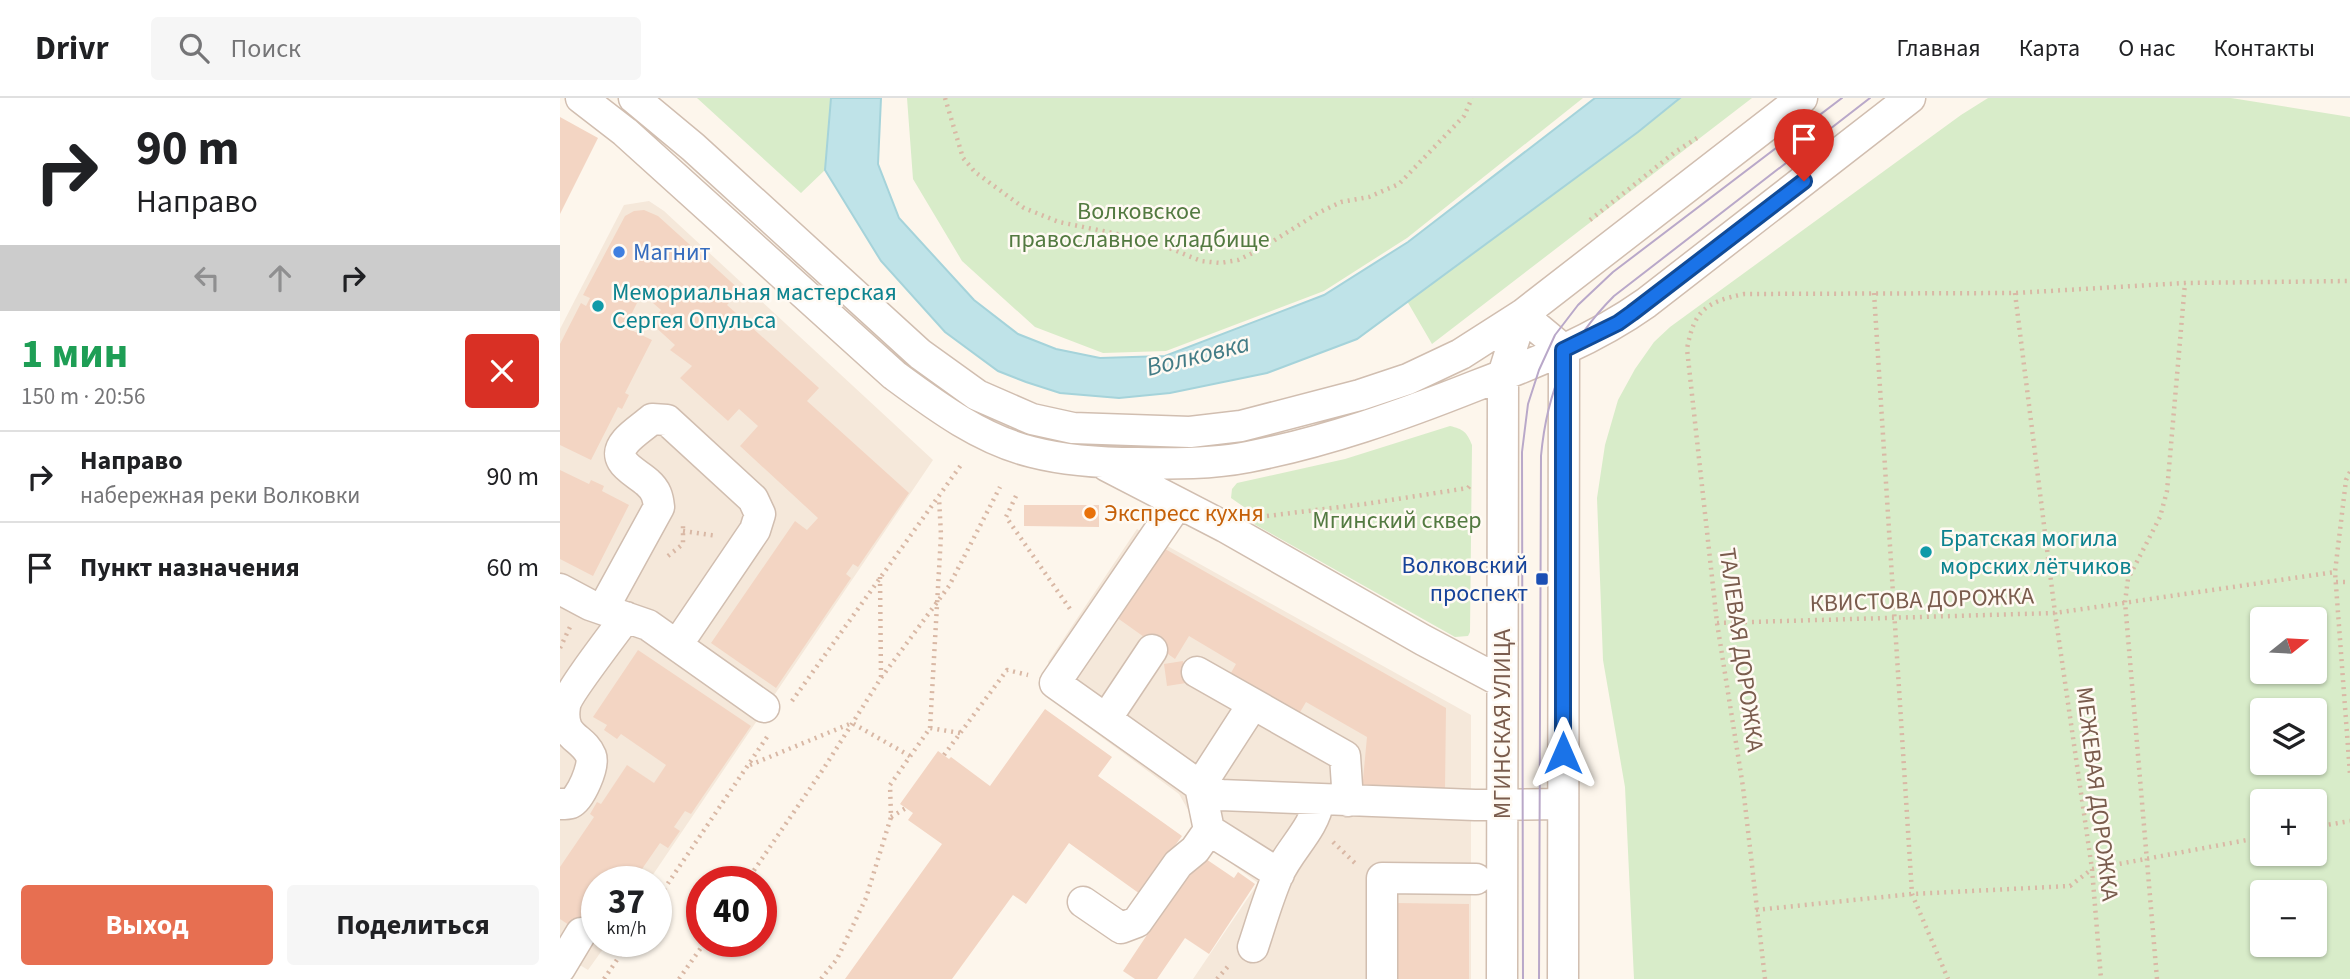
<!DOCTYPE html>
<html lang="ru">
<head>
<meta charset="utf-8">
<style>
  body { margin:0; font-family:"Source Sans 3",sans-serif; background:#f6f6f6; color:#202124; height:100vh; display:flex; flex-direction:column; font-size:26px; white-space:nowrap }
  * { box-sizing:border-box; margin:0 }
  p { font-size:23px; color:#757577 }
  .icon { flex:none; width:38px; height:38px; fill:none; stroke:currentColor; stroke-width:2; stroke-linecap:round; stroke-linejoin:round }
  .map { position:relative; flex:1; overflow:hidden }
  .sheet { display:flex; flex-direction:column; background:#fff; width:560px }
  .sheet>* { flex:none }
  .hud { background:#fff; color:#202124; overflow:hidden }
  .needle { width:46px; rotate:72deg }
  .fabs { position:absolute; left:1690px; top:509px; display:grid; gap:14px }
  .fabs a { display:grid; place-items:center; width:77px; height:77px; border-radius:7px; background:#fff; box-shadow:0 2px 5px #0004; font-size:35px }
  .speed { position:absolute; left:21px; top:768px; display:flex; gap:14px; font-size:35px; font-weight:700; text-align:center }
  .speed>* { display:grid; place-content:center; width:91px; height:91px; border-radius:50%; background:#fff; box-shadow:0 2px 5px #0004; line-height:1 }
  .speed small { font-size:18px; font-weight:400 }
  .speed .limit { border:10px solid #d22; background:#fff; color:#111 }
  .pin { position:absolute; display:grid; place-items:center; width:60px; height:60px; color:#fff; margin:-72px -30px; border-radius:50% 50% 50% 0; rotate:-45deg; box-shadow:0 0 7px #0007 }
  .pin .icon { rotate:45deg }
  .me { position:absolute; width:77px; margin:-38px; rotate:0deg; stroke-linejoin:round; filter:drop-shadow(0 0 5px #0008) }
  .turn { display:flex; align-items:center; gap:24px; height:147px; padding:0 21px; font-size:32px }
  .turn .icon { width:91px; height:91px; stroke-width:2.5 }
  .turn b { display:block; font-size:49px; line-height:60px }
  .lanes { display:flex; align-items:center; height:66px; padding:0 21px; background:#0003; justify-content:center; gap:35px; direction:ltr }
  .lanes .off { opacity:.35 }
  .round { display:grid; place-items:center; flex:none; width:74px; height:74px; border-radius:7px; background:#f6f6f6 }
  .overview { display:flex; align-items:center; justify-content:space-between; height:119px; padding:0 21px }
  h1 { font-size:42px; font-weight:700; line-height:52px; color:#1e9e55 }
  .cta { display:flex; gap:14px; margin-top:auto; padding:14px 21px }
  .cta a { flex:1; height:80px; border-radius:7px; background:#e76f51; color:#fff; font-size:28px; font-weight:700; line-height:80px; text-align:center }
  .cta a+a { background:#f6f6f6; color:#202124 }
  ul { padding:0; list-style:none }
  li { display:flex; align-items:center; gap:21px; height:91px; padding:0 21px; border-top:2px solid #e0e0e0 }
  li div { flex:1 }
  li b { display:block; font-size:26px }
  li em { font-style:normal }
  header { display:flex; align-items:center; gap:42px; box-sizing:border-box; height:98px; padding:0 35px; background:#fff; border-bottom:2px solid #e0e0e0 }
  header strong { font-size:33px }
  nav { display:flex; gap:38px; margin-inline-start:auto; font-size:24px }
  .search { width:490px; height:63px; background:#f6f6f6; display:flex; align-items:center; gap:18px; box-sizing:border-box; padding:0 24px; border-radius:7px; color:#757577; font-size:26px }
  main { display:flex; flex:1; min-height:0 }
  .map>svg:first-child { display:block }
  .residential { fill:#f5e8da }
  .green { fill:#d8ecc9; fill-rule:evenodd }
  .water { fill:#bfe3e8; stroke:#a5d3da; stroke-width:2 }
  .building { fill:#f3d5c3 }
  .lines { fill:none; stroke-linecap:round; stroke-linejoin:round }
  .minor-casing { stroke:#d1beb0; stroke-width:33 }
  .path { stroke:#d9b8a5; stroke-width:4.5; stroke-dasharray:2 5; stroke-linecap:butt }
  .minor { stroke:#fff; stroke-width:30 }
  .tram { stroke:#b9a8c9; stroke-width:2 }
  .route-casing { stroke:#114b97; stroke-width:18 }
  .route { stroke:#1a73e8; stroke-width:12 }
  .shop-dot { fill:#3f7fe0; stroke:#fffaf3; stroke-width:2.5 }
  .culture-dot { fill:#0f9aa8; stroke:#fffaf3; stroke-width:2.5 }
  .food-dot { fill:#e8710a; stroke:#fffaf3; stroke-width:2.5 }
  .transit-dot { fill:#1a4fb4; stroke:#fffaf3; stroke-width:2.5 }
  .labels { text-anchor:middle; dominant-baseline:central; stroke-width:5; stroke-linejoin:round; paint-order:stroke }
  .park-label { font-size:24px; fill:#537a41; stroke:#fffaf3 }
  .shop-label { font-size:24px; fill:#366cbe; stroke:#fffaf3; text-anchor:start }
  .culture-label { font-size:24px; fill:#0d838f; stroke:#fffaf3; text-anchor:start }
  .food-label { font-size:24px; fill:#c56008; stroke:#fffaf3; text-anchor:start }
  .transit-label { font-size:24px; fill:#164399; stroke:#fffaf3; text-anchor:end }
  .street-label { font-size:24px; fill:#7a5c4d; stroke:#fffaf3 }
  .water-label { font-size:26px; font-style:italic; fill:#437c86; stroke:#fffaf3 }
</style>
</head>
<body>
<header>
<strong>Drivr</strong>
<div class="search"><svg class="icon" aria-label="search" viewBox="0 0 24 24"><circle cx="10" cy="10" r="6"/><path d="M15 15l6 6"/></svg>Поиск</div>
<nav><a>Главная</a><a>Карта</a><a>О нас</a><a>Контакты</a></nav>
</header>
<main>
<section class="sheet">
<div class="hud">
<div class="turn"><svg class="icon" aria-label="right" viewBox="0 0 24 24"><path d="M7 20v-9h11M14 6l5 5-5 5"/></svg><div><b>90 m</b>Направо</div></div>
<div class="lanes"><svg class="icon off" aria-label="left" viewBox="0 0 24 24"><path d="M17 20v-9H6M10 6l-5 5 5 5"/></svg><svg class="icon off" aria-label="ahead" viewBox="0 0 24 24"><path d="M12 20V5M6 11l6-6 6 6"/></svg><svg class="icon" aria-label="right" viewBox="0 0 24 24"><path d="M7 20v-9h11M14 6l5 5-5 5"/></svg></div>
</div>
<div class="overview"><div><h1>1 мин</h1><p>150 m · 20:56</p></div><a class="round" style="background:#d93025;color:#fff"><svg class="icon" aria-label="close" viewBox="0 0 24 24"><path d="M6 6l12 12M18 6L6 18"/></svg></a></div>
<ul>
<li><svg class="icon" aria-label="right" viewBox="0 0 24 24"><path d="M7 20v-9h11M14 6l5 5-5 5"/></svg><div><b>Направо</b><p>набережная реки Волковки</p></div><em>90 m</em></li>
<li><svg class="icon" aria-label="arrive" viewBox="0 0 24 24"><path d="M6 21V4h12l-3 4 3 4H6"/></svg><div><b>Пункт назначения</b></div><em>60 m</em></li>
</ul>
<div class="cta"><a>Выход</a><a>Поделиться</a></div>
</section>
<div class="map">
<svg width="1790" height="881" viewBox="0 0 1790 881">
  <rect width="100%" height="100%" fill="#fdf6ec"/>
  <path class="residential" d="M89,103L104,113L373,362L88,784H37V844H48L28,872L0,855V231L64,107Z
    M577,431L911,617V881H633L698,785L650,750L619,696L506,613L488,564Z"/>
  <path class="green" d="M137,0H271L265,72L241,95Z
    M347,0H1023L847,140L764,193L606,253L543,255L475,229L402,163L353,81Z
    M1120,0H1192L872,246L847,203L1078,34Z
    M1428,0H1671L1790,19V881H1074L1065,689L1043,562L1037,400L1045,347L1058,302L1075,271L1094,244L1110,229L1401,17ZM1703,522H1755V574H1703ZM1755,612V665H1703V612ZM1703,704H1755V756H1703ZM1755,794V847H1703V794Z
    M890,328C903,331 907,334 912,347L910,534L908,538L895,539L694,426L702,414L684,409L671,400L672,391L677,385L785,361Z"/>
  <path class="water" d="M271,0H321L318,66L339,120L414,202L458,236L496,251L540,260L605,258L764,197L848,144L1035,0H1120L1078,34L797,241L707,275L610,295L559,300L500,295L466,284L438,273L385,234L321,163L265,72Z"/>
  <path class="building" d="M0,19L38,40L0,116Z
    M84,112L98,118L180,192L167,207L259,290L247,303L349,395L298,469L293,466L286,476L291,480L216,590L151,545L235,423L247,432L258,420L180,348L198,328L179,311L168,323L120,280L132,268L110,252L115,247L91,225L101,212L85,198L77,205L65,229L92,242L65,295L69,297L62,311L58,309L31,362L0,347V246L21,205L26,208L30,200L23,197L65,118L74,113Z
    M0,372L29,386L31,382L44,388L42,393L69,407L33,478L0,461Z
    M464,407H539V429L464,428Z
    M598,447L886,610L885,692H802L807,639L746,604L736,621L667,582L676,566L629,538L615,561L549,514Z
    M78,552L191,628L131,716L125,713L114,729L120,733L108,750L100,745L73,784H37V838L33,843L0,821V769L34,719L30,716L37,704L41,706L67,667L94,685L106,667L61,636L57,641L44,632L47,627L33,619Z
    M623,563L626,585L607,588L604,566Z
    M485,611L552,659L538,678L622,738L580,796L509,745L466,806L453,797L392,881H285L382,746L348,722L353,715L340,706L378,653L389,661L391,659L430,688Z
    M640,757L674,780L678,774L695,786L649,856L625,840L597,881H575L563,873Z
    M835,805L909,806V881H834Z"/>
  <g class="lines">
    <defs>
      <path id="minor" d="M21,0L65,34L334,277C376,308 420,341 472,354C507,363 541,365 577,365C614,366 652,366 688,359C766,344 842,317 915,288C975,265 1034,242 1086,205L1350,0
        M74,0L133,49L360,256L417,297L472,321L513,330L630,334L681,328L800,297L848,281L901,256L962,217L1242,0
        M962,217L1004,252L1003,881
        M547,368L665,429L863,542L942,584
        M618,405L495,585L640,688L660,697L915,707L1003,706
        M0,491L30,507L88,527L204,609
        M43,511L99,409C98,399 96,392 88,385C77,374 48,364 66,343C73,335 84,328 92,321L107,322L193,401L200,416L195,432L117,547
        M637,574L785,658L788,703
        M693,606L640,688L649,732L719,776
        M546,621L592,552
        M0,706C3,706 8,706 11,705C20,701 35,668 31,658C23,638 0,641 5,608C7,596 55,534 66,519
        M523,804L561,830L577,824L618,766L635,752L649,732
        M693,849C701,825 708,800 718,777C730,750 754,732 759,702
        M0,870L21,835
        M822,881V780L916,781
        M942,881L943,277L962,217"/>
    </defs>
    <use href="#minor" class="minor-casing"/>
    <path class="path" d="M385,0L403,60L415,74L464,110L499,124L592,143L641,163L660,165L678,162L699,152L758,115L781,104L809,99L839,86L904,18L912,0
      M1030,122L1115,54L1137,40
      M1314,195L1352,796L1388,881
      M1455,195L1495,515L1532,771L1541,881
      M1790,374L1786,382L1775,474L1790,676
      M456,398L446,419L510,511
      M707,418L805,406L908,390L912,385
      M123,433L157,438
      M108,458L123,446V428
      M320,479L321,579
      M1776,484H1790
      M1157,525L1495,515L1775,474
      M0,550L10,529
      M232,603L401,367
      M370,630L381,437L379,400
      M384,657L447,572L468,577
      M190,667L292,625L350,658
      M331,719L346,710
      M1755,729L1790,723
      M773,744L797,767
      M186,784L264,670L321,580L389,488L440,389
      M96,803L207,639
      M1196,812L1352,796L1510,788L1532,771L1703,739
      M44,881L69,844
      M119,881L145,844
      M261,881L277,861L306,800L331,719L330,687L370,630L400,635
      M657,881L670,866
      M1205,881L1183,689L1157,525L1127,251C1134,212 1146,204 1184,196L1455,195L1625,185L1790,183
      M1597,881L1565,504L1568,481L1600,419L1607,393L1625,185"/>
    <use href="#minor" class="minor"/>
    <path class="tram" d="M963,881L962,354L968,306L979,272L995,237L1018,207L1053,174L1282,0
      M979,881L981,358C987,293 1007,245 1054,198L1310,0"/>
  </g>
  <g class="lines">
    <defs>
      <path id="route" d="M1003,655V252L1058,225L1072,215L1244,83"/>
    </defs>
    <use href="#route" class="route-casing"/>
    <use href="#route" class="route"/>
  </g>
  <circle class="shop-dot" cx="59" cy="154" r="7"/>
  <g class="culture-dot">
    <circle cx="38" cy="208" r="7"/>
    <circle cx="1366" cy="454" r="7"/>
  </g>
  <circle class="food-dot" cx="530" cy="415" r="7"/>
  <rect class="transit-dot" x="975" y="474" width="14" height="14" rx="3.5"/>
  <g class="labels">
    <g class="park-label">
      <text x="579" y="113">Волковское<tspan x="579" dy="28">православное кладбище</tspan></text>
      <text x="837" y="422">Мгинский сквер</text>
    </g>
    <g class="shop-label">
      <text x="73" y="154">Магнит</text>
    </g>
    <g class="culture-label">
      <text x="52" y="194">Мемориальная мастерская<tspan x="52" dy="28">Сергея Опульса</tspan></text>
      <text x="1380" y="440">Братская могила<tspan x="1380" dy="28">морских лётчиков</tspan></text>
    </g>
    <g class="food-label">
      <text x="544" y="415">Экспресс кухня</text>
    </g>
    <g class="transit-label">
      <text x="968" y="467">Волковский<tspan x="968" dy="28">проспект</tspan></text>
    </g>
    <g class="street-label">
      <text transform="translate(1362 502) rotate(-2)">КВИСТОВА ДОРОЖКА</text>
      <text transform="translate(1181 552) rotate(82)">ТАЛЕВАЯ ДОРОЖКА</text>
      <text transform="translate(942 626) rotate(-90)">МГИНСКАЯ УЛИЦА</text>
      <text transform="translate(1537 696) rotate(83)">МЕЖЕВАЯ ДОРОЖКА</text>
    </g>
    <g class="water-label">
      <text transform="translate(638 257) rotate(-14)">Волковка</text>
    </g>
  </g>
</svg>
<div class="fabs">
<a><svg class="needle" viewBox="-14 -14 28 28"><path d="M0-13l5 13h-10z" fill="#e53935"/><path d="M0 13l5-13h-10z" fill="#757577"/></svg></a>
<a><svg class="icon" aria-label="layers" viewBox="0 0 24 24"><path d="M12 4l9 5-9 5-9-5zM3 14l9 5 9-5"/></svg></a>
<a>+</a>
<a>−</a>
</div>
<div class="speed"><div>37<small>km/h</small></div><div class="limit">40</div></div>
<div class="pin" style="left:1244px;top:83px;background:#d93025"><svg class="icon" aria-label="arrive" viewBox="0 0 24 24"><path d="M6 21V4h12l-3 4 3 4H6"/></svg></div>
<svg class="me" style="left:1003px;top:655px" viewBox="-20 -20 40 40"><path d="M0-17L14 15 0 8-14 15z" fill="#1a73e8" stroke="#fff" stroke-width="4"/></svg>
</div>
</main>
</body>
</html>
